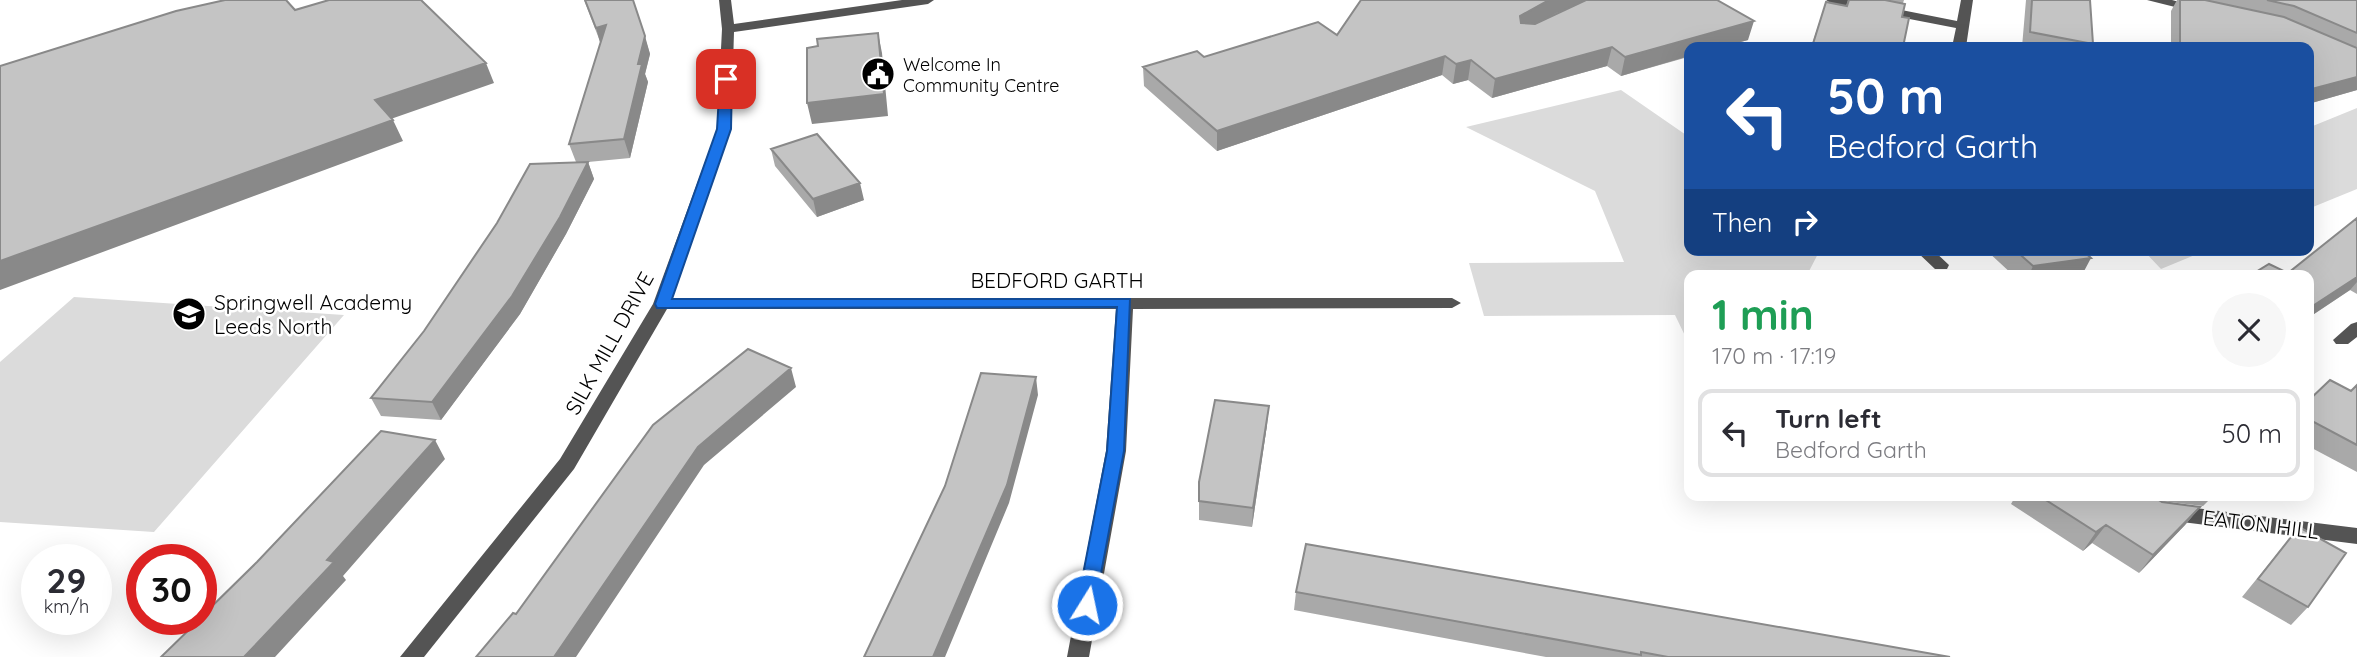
<!DOCTYPE html>
<html lang="en">
<head>
<meta charset="utf-8">
<style>
  body { margin:0; font-family:Quicksand,sans-serif; background:#f7f7f7; color:#2b2b33; height:100vh; display:flex; flex-direction:column; font-size:26px; white-space:nowrap }
  * { box-sizing:border-box; margin:0 }
  p { font-size:23px; color:#7c7c81 }
  .icon { flex:none; width:38px; height:38px; fill:none; stroke:currentColor; stroke-width:2; stroke-linecap:round; stroke-linejoin:round }
  .map { position:relative; flex:1; overflow:hidden }
  .details { position:absolute; left:1684px; top:270px; width:630px; height:231px; display:flex; flex-direction:column; background:#fff; border-radius:14px; box-shadow:0 7px 28px #0002 }
  .details>* { flex:none }
  .banner { position:absolute; left:1684px; top:42px; width:630px; height:214px; border-radius:14px; box-shadow:0 7px 28px #0002; background:#1a4fa0; color:#fff; overflow:hidden }
  .speed { position:absolute; left:21px; top:544px; display:flex; gap:14px; font-size:35px; font-weight:700; text-align:center }
  .speed>* { display:grid; place-content:center; width:91px; height:91px; border-radius:50%; background:#fff; box-shadow:0 7px 28px #0002; line-height:1 }
  .speed small { font-size:18px; font-weight:400 }
  .speed .limit { border:10px solid #d22; background:#fff; color:#111 }
  .pin { position:absolute; display:grid; place-items:center; width:60px; height:60px; color:#fff; margin:-30px; border-radius:14px; box-shadow:0 4px 10px #0006 }
  .me { position:absolute; width:77px; margin:-38px; rotate:10deg; stroke-linejoin:round; filter:drop-shadow(0 0 5px #0008) }
  .turn { display:flex; align-items:center; gap:24px; height:147px; padding:0 28px; font-size:32px }
  .turn .icon { width:91px; height:91px; stroke-width:2.5 }
  .turn b { display:block; font-size:49px; line-height:60px }
  .then { display:flex; align-items:center; height:66px; padding:0 28px; background:#0003; gap:14px; font-size:26px }
  .round { display:grid; place-items:center; flex:none; width:74px; height:74px; border-radius:37px; background:#f7f7f7 }
  .overview { display:flex; align-items:center; justify-content:space-between; height:119px; padding:0 28px }
  h1 { font-size:42px; font-weight:700; line-height:52px; color:#1e9e55 }
  ul { padding:0; list-style:none }
  li { display:flex; align-items:center; gap:21px; height:88px; margin:0 14px 10px; padding:0 14px; border:4px solid #e1e1e2; border-radius:14px }
  li div { flex:1 }
  li b { display:block; font-size:26px }
  li em { font-style:normal }
  .map>svg:first-child { display:block }
  .green { fill:#dbdbdb }
  .lines { fill:none; stroke-linecap:round; stroke-linejoin:round }
  .minor { fill:#545454; fill-rule:evenodd }
  .wall { fill:#a9a9a9 }
  .shaded-wall { fill:#898989 }
  .building { fill:#c4c4c4; stroke:#898989; stroke-width:2 }
  .route { fill:#1a73e8; stroke:#114b97; stroke-width:2 }
  .labels { text-anchor:middle; dominant-baseline:central; stroke-width:5; stroke-linejoin:round; paint-order:stroke }
  .far-poi-label { font-size:18px; fill:#000; stroke:#fff; text-anchor:start }
  .street-label { font-size:21px; fill:#000; stroke:#fff }
  .poi-label { font-size:21px; fill:#000; stroke:#fff; text-anchor:start }
</style>
</head>
<body>
<div class="map">
<svg width="2357" height="657" viewBox="0 0 2357 657">
  <rect width="100%" height="100%" fill="#fff"/>
  <path class="green" d="M1621,90L1689,137V250H1820L1807,275H1689V344L1675,315L1484,316L1469,263L1624,262L1595,191L1466,127Z
    M2357,108V189L2308,209V128Z
    M2143,250H2207L2161,269Z
    M74,297L344,315L154,532L0,522V362Z"/>
  <g class="lines">
    <path class="minor" d="M719,0H731L734,24L902,0H934L928,4L734,32L731,129L672,298H1452L1461,303L1452,308L1133,309L1126,451L1089,657H1067L1106,451L1116,309H667L574,469L424,657H400L560,459L653,304L717,129L722,29Z
      M1826,0H1851L1957,21L1961,0H1973L1966,47H1952L1956,28L1832,4Z
      M2147,0H2172L2205,9L2199,13Z
      M1915,250H1933L1949,265L1947,269H1935Z
      M2357,322V337L2348,344H2336L2333,340L2351,324Z
      M2117,495H2143L2155,503L2357,528V544L2150,518L2120,500Z"/>
  </g>
  <path class="wall" d="M584,0H633L650,54L645,74L648,82L630,158L588,162L594,179L566,234L520,314L441,420L381,416L371,398L424,331L576,162L569,144L601,44Z
    M1361,0H1717L1748,40L1621,76L1607,66L1492,98L1468,80L1453,84L1442,75L1217,151L1144,86L1143,67L1337,35Z
    M1848,0H1904L1903,3L1902,17L1903,47H1811L1826,2L1846,6Z
    M2026,0H2090L2093,44L2091,47H2022Z
    M2177,0H2357V90L2308,104V47H2171V11Z
    M771,149L864,200L817,217L775,166Z
    M2357,218V294L2350,290L2308,318V275L2288,273Z
    M1986,250H2082V275H2013Z
    M2357,385V472L2308,446V401L2351,391Z
    M1267,425L1252,527L1199,520V482Z
    M2013,495H2214L2203,506L2161,501L2200,507L2185,525L2139,573L2092,543L2083,551L2011,504L2015,497Z
    M2299,527L2308,607L2291,625L2242,597Z
    M1296,592L1950,657H1546L1294,610Z"/>
  <path class="shaded-wall" d="M1549,0H1593L1556,13L1517,35L1520,16Z
    M1754,21L1748,40L1721,47H1689V56L1621,76L1625,57Z
    M606,25L601,46L596,28Z
    M878,33L882,53L888,116L812,124L807,103Z
    M645,36L650,54L645,74L648,82L630,158L624,139L638,64Z
    M1612,47L1607,66L1492,98L1495,79Z
    M1445,56L1442,75L1217,151V131Z
    M1471,60L1468,80L1453,84L1456,64Z
    M486,63L494,83L385,121L375,100Z
    M2357,77V90L2308,104V90Z
    M393,120L403,141L0,290V261Z
    M588,162L594,179L566,234L520,314L441,420L432,402Z
    M860,183L864,200L817,217L813,199Z
    M2091,258L2082,275H2029L2033,266Z
    M2357,277V282L2350,290L2308,318V309Z
    M791,368L796,387L704,465L576,657H554L698,447Z
    M1036,377L1038,395L1009,503L945,657H933Z
    M1269,406L1267,425L1252,527L1253,508Z
    M435,440L445,459L343,576L346,580L275,657H244L327,560Z
    M2200,507L2185,525L2139,573L2153,555Z
    M2106,525L2092,543L2083,551L2096,532Z"/>
  <path class="building" d="M225,0H286L295,10L329,0H421L486,63L375,100L393,120L0,261V66L176,11Z
    M585,0H633L645,36L638,64H642L624,139L569,144L606,25L596,28Z
    M1361,0H1549L1520,16L1521,23L1535,24L1586,0H1717L1754,21L1625,57L1612,47L1495,79L1471,60L1456,64L1445,56L1217,131L1143,67L1197,51L1204,57L1318,22L1337,35Z
    M1849,0H1885L1905,4L1902,17L1909,18L1903,47H1812L1826,2L1847,6Z
    M2032,0H2090L2093,44L2030,32Z
    M2180,0H2205L2284,17L2357,48V77L2308,90V47H2186L2180,44Z
    M2267,0H2357V33L2294,6Z
    M878,33L884,94L807,103V48L818,46L817,39Z
    M817,134L860,183L813,199L771,149Z
    M588,162L560,217L512,296L432,402L371,398L424,331L497,223L530,164Z
    M2357,218V277L2308,309V275H2251L2269,264L2288,273Z
    M2015,250H2082L2091,258L2033,266Z
    M748,349L791,368L698,447L554,657H476L513,613L516,614L653,425Z
    M981,373L1036,377L1007,485L933,657H864L945,486Z
    M2330,380L2351,391L2357,385V445L2308,419V401Z
    M1215,400L1269,406L1253,508L1199,501V482Z
    M381,431L435,440L327,560L334,562L244,657H161L199,620H201V617L257,562Z
    M2038,495H2151L2162,502L2200,507L2153,555L2106,525L2096,532Z
    M2299,527L2346,553L2308,607L2258,579Z
    M1306,544L1950,657H1668L1641,652V655L1296,592Z"/>
  <path class="route" d="M726,75L732,79L731,129L672,299H1130L1124,451L1094,611H1080L1077,605L1107,451L1117,307L657,308L655,304L717,129L720,79Z"/>
  <defs>
    <symbol id="civic-disc" viewBox="-11 -11 22 22"><circle r="9.5" fill="#000" stroke="#fff"/><path d="M-.6-6.5H3V-4.5H.6V-3L4-1V1h2V6H-6V1h2V-1L-.6-3ZM-1.2 2.5V6h2.4V2.5Z" fill="#fff"/></symbol>
    <symbol id="school-disc" viewBox="-11 -11 22 22"><circle r="9.5" fill="#000" stroke="#fff"/><path d="M0-5L7-2L0 1L-7-2ZM-4 1L0 2.5L4 1V4Q0 6-4 4Z" fill="#fff"/></symbol>
  </defs>
  <g fill-rule="evenodd">
    <use href="#civic-disc" x="859" y="55" width="38" height="38"/>
    <use href="#school-disc" x="170" y="295" width="38" height="38"/>
  </g>
  <g class="labels">
    <g class="far-poi-label">
      <text x="903" y="64">Welcome In<tspan x="903" dy="21">Community Centre</tspan></text>
    </g>
    <g class="street-label">
      <text x="1057" y="280">BEDFORD GARTH</text>
      <text transform="translate(609 343) rotate(-61)">SILK MILL DRIVE</text>
      <text transform="translate(2261 524) rotate(7)">EATON HILL</text>
    </g>
    <g class="poi-label">
      <text x="214" y="302">Springwell Academy<tspan x="214" dy="24">Leeds North</tspan></text>
    </g>
  </g>
</svg>
<div class="speed"><div>29<small>km/h</small></div><div class="limit">30</div></div>
<div class="pin" style="left:726px;top:79px;background:#d93025"><svg class="icon" aria-label="arrive" viewBox="0 0 24 24"><path d="M6 21V4h12l-3 4 3 4H6"/></svg></div>
<svg class="me" style="left:1087px;top:605px" viewBox="-20 -20 40 40"><circle r="17" fill="#1a73e8" stroke="#fff" stroke-width="3"/><path d="M0-11L8 9 0 5-8 9z" fill="#fff"/></svg>
<div class="banner">
<div class="turn"><svg class="icon" aria-label="left" viewBox="0 0 24 24"><path d="M17 20v-9H6M10 6l-5 5 5 5"/></svg><div><b>50 m</b>Bedford Garth</div></div>
<div class="then">Then<svg class="icon" aria-label="right" viewBox="0 0 24 24"><path d="M7 20v-9h11M14 6l5 5-5 5"/></svg></div>
</div>
<section class="details">
<div class="overview"><div><h1>1 min</h1><p>170 m · 17:19</p></div><a class="round"><svg class="icon" aria-label="close" viewBox="0 0 24 24"><path d="M6 6l12 12M18 6L6 18"/></svg></a></div>
<ul>
<li><svg class="icon" aria-label="left" viewBox="0 0 24 24"><path d="M17 20v-9H6M10 6l-5 5 5 5"/></svg><div><b>Turn left</b><p>Bedford Garth</p></div><em>50 m</em></li>
</ul>
</section>
</div>
</body>
</html>
